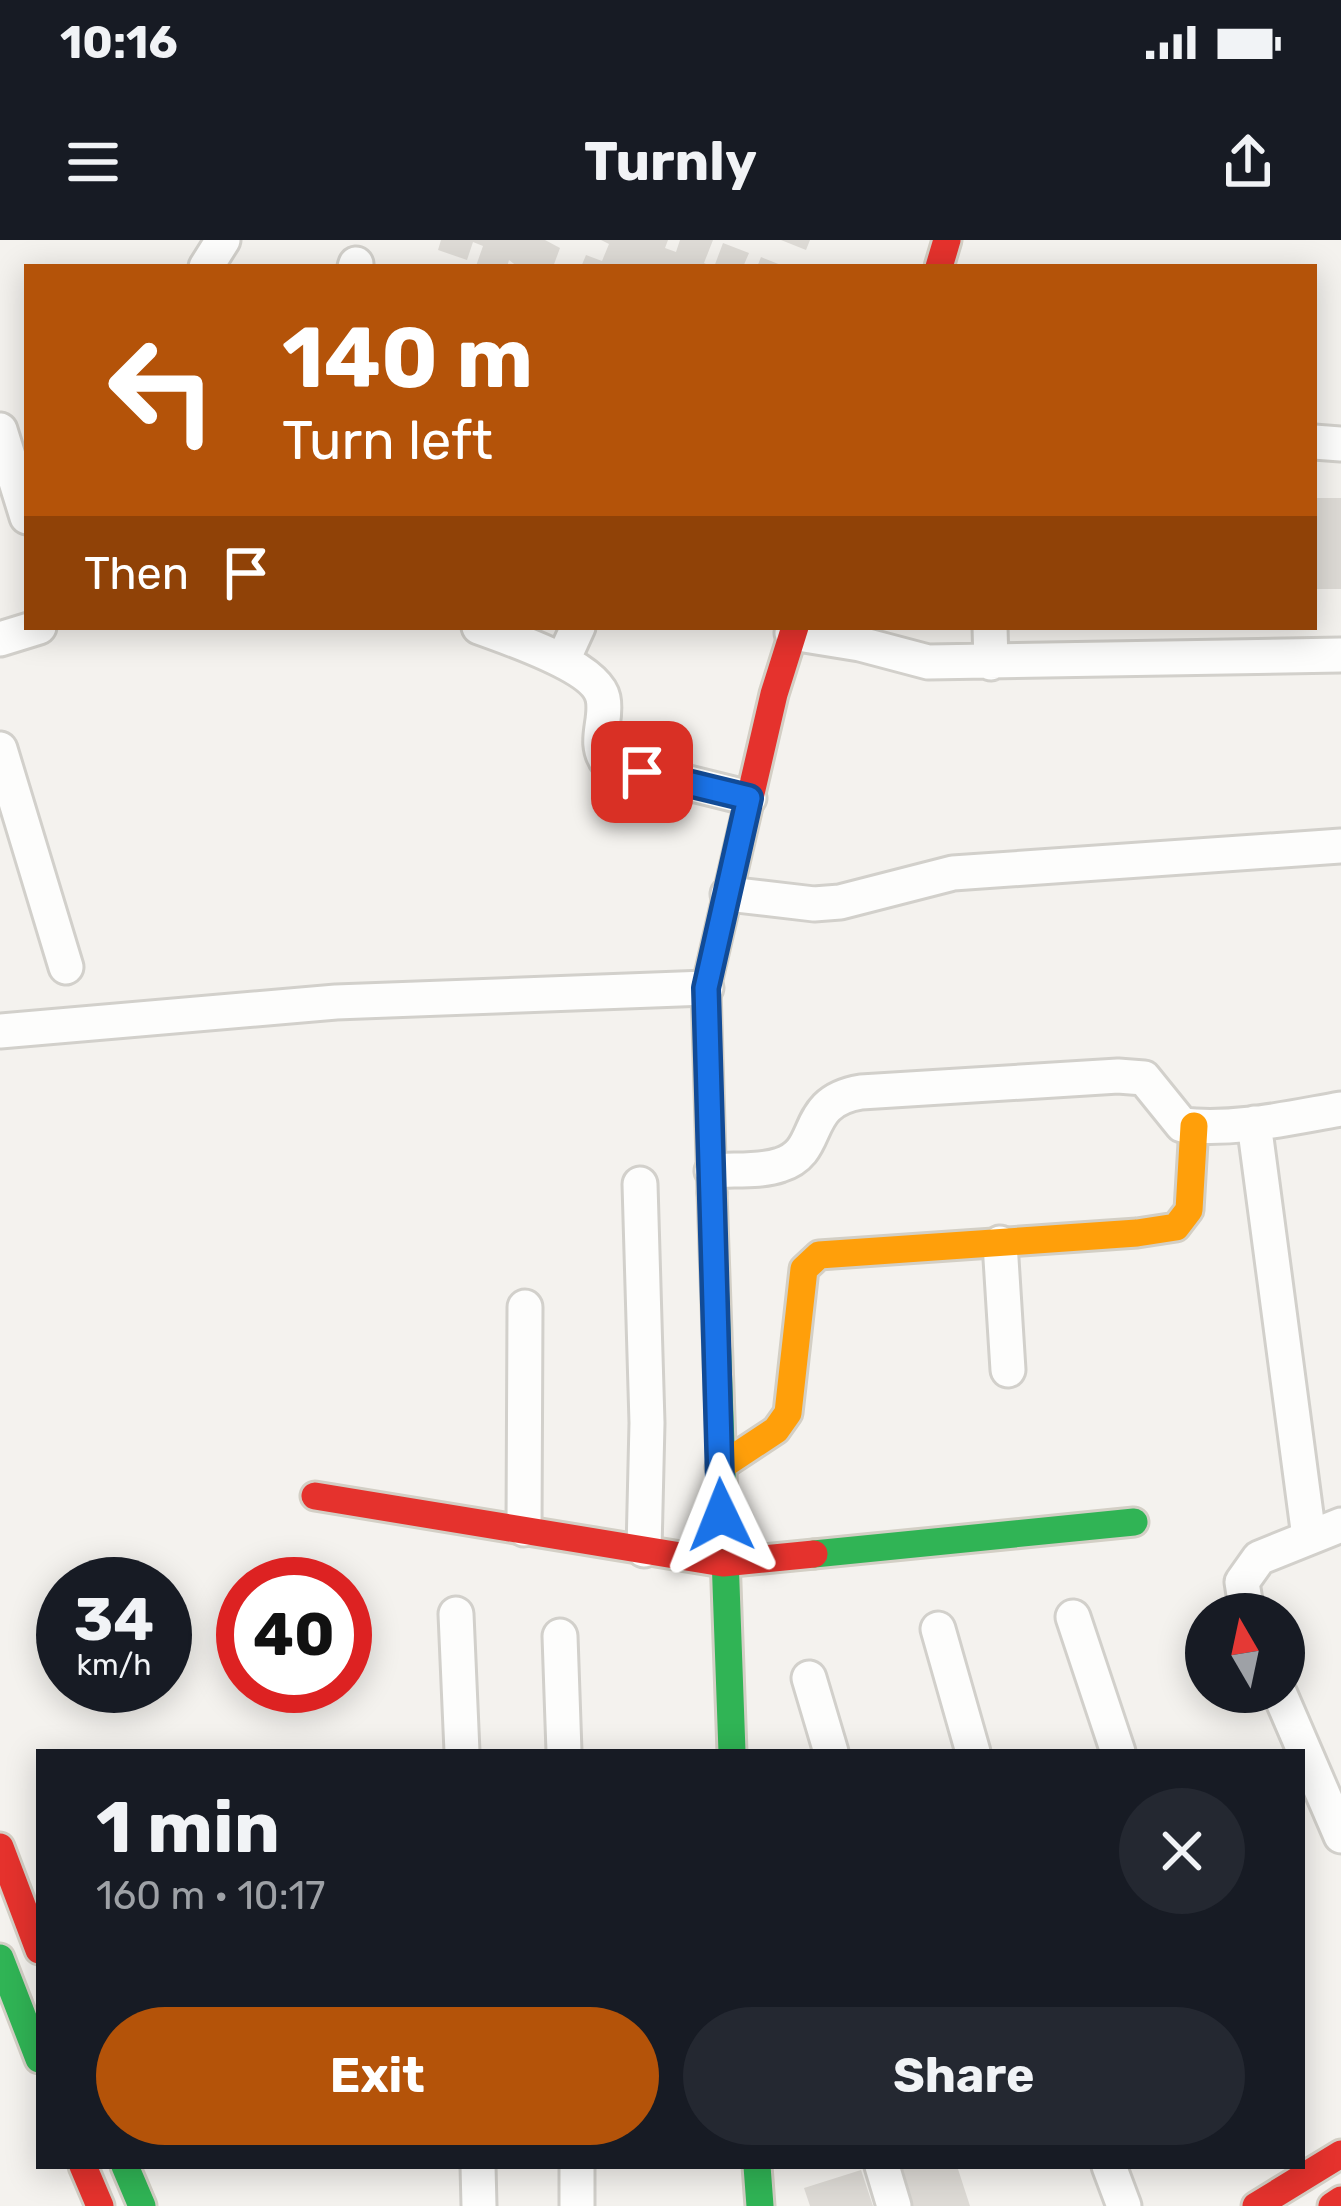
<!DOCTYPE html>
<html lang="en">
<head>
<meta charset="utf-8">
<style>
  body { margin:0; font-family:Rubik,sans-serif; background:#242831; color:#f1f3f6; height:100vh; display:flex; flex-direction:column; font-size:45px; white-space:nowrap }
  * { box-sizing:border-box; margin:0 }
  p { font-size:39px; color:#9ea1a6 }
  .icon { flex:none; width:66px; height:66px; fill:none; stroke:currentColor; stroke-width:2; stroke-linecap:round; stroke-linejoin:round }
  .map { position:relative; flex:1; overflow:hidden }
  .drawer { position:absolute; left:36px; top:1509px; width:1269px; height:420px; display:flex; flex-direction:column; background:#171b24; border-radius:0px; box-shadow:0 6px 30px #0003 }
  .drawer>* { flex:none }
  .top-card { position:absolute; left:24px; top:24px; width:1293px; height:366px; border-radius:0px; box-shadow:0 6px 30px #0003; background:#b45309; color:#fff; overflow:hidden }
  .needle { width:78px; rotate:351deg }
  .fabs { position:absolute; left:1185px; top:1353px; display:grid; gap:24px }
  .fabs a { display:grid; place-items:center; width:120px; height:120px; border-radius:50%; background:#171b24; box-shadow:0 6px 30px #0003; font-size:60px }
  .speed { position:absolute; left:36px; top:1317px; display:flex; gap:24px; font-size:60px; font-weight:700; text-align:center }
  .speed>* { display:grid; place-content:center; width:156px; height:156px; border-radius:50%; background:#171b24; box-shadow:0 6px 30px #0003; line-height:1 }
  .speed small { font-size:30px; font-weight:400 }
  .speed .limit { border:18px solid #d22; background:#fff; color:#111 }
  .pin { position:absolute; display:grid; place-items:center; width:102px; height:102px; color:#fff; margin:-51px; border-radius:24px; box-shadow:0 6px 18px #0006 }
  .me { position:absolute; width:132px; margin:-66px; rotate:358deg; stroke-linejoin:round; filter:drop-shadow(0 0 9px #0008) }
  .turn { display:flex; align-items:center; gap:42px; height:252px; padding:0 60px; font-size:54px }
  .turn .icon { width:156px; height:156px; stroke-width:2.5 }
  .turn b { display:block; font-size:84px; line-height:102px }
  .then { display:flex; align-items:center; height:114px; padding:0 60px; background:#0003; gap:24px; font-size:45px }
  .round { display:grid; place-items:center; flex:none; width:126px; height:126px; border-radius:63px; background:#242831 }
  .headline { display:flex; align-items:center; justify-content:space-between; height:204px; padding:0 60px }
  h1 { font-size:72px; font-weight:700; line-height:90px }
  .action { display:flex; gap:24px; margin-top:auto; padding:24px 60px }
  .action a { flex:1; height:138px; border-radius:72px; background:#b45309; color:#fff; font-size:48px; font-weight:700; line-height:138px; text-align:center }
  .action a+a { background:#242831; color:#f1f3f6 }
  .status { display:flex; justify-content:space-between; align-items:center; height:84px; padding:0 60px; background:#171b24; direction:ltr }
  .status svg { height:33px; fill:currentColor }
  header { display:flex; justify-content:space-between; align-items:center; height:156px; padding:0 60px; background:#171b24; font-size:54px; font-weight:700 }
  .map>svg:first-child { display:block }
  .building { fill:#dedbd6 }
  .lines { fill:none; stroke-linecap:round; stroke-linejoin:round }
  .street-casing { stroke:#d2d0cb; stroke-width:39 }
  .fast-casing { stroke:#d3cfc5; stroke-width:33 }
  .slow-casing { stroke:#d3cfc5; stroke-width:33 }
  .jam-casing { stroke:#d3cfc5; stroke-width:33 }
  .street { stroke:#fdfdfc; stroke-width:33 }
  .fast { stroke:#30b455; stroke-width:27 }
  .slow { stroke:#ff9f0a; stroke-width:27 }
  .jam { stroke:#e5322d; stroke-width:27 }
  .route-casing { stroke:#114b97; stroke-width:30 }
  .route { stroke:#1a73e8; stroke-width:21 }
</style>
</head>
<body>
<div class="status"><b>10:16</b><svg viewBox="0 0 49 12"><path d="M0 12V9h3v3zM5 12V6h3v6zM10 12V3h3v9zM15 12V0h3v12zM26 1h20v11H26zM47 4h2v5h-2z"/></svg></div>
<header><svg class="icon" aria-label="menu" viewBox="0 0 24 24"><path d="M4 6h16M4 12h16M4 18h16"/></svg>Turnly<svg class="icon" aria-label="share" viewBox="0 0 24 24"><path d="M12 15V3M7 8l5-5 5 5M5 13v7h14v-7"/></svg></header>
<div class="map">
<svg width="1341" height="1966" viewBox="0 0 1341 1966">
  <rect width="100%" height="100%" fill="#f4f2ee"/>
  <path class="building" d="M441,0H545L560,8L553,27H518L509,20L507,27H480L476,26L483,6L473,2L467,20L438,10Z
    M601,0H668L665,8L676,12L680,0H713L704,23L712,27H581L586,15L602,21L609,4Z
    M781,0H810L806,10Z
    M723,3L749,13L743,27H714Z
    M761,17L786,27H757Z
    M1314,258H1341V349H1314Z
    M894,1926H957L970,1966H907Z
    M861,1930L873,1966H810L804,1948Z"/>
  <g class="lines">
    <defs>
      <path id="street" d="M206,27L223,0
        M355,27L356,24
        M0,190L27,277
        M1314,202L1341,204
        M479,387C508,398 596,426 603,458C608,481 592,502 608,523L749,558
        M990,387L991,423
        M792,393L860,404L928,422L1341,415
        M0,399L39,387
        M563,420L578,387
        M0,509L66,727
        M728,654L814,664L840,662L953,633L1341,606
        M0,791L336,762L706,748
        M1254,883L1309,1297
        M712,931C732,929 760,932 780,925C825,911 799,862 861,852L1118,836L1144,838L1182,885C1235,891 1289,878 1341,869
        M640,944L647,1183L644,1310
        M1000,1003L1008,1130
        M524,1289L525,1067
        M456,1374L462,1512
        M1247,1374L1242,1342L1259,1318L1341,1285
        M1073,1377L1118,1512
        M938,1389L973,1512
        M560,1396L564,1512
        M809,1438L831,1512
        M1279,1452L1341,1596
        M478,1926L479,1966
        M577,1926V1966
        M882,1926L894,1966
        M1109,1926L1124,1966"/>
      <path id="fast" d="M712,953L732,1512
        M814,1314L1134,1282
        M0,1718L39,1819
        M125,1926L142,1966
        M757,1926L760,1966"/>
      <path id="slow" d="M720,1227L776,1190L788,1173L804,1029L819,1015L1137,993L1176,987L1189,970L1194,886"/>
      <path id="jam" d="M939,27L947,0
        M712,953L706,748L774,454L795,387
        M315,1256L723,1323L814,1314
        M0,1607L39,1710
        M83,1926L100,1966
        M1256,1966L1341,1914
        M1332,1966L1341,1960"/>
    </defs>
    <use href="#street" class="street-casing"/>
    <use href="#fast" class="fast-casing"/>
    <use href="#slow" class="slow-casing"/>
    <use href="#jam" class="jam-casing"/>
    <use href="#street" class="street"/>
    <use href="#fast" class="fast"/>
    <use href="#slow" class="slow"/>
    <use href="#jam" class="jam"/>
  </g>
  <g class="lines">
    <defs>
      <path id="route" d="M642,532L749,558L706,748L721,1275"/>
    </defs>
    <use href="#route" class="route-casing"/>
    <use href="#route" class="route"/>
  </g>
</svg>
<div class="fabs">
<a><svg class="needle" viewBox="-14 -14 28 28"><path d="M0-13l5 13h-10z" fill="#e53935"/><path d="M0 13l5-13h-10z" fill="#9ea1a6"/></svg></a>
</div>
<div class="speed"><div>34<small>km/h</small></div><div class="limit">40</div></div>
<div class="pin" style="left:642px;top:532px;background:#d93025"><svg class="icon" aria-label="arrive" viewBox="0 0 24 24"><path d="M6 21V4h12l-3 4 3 4H6"/></svg></div>
<svg class="me" style="left:721px;top:1275px" viewBox="-20 -20 40 40"><path d="M0-17L14 15 0 8-14 15z" fill="#1a73e8" stroke="#fff" stroke-width="4"/></svg>
<div class="top-card">
<div class="turn"><svg class="icon" aria-label="left" viewBox="0 0 24 24"><path d="M17 20v-9H6M10 6l-5 5 5 5"/></svg><div><b>140 m</b>Turn left</div></div>
<div class="then">Then<svg class="icon" aria-label="arrive" viewBox="0 0 24 24"><path d="M6 21V4h12l-3 4 3 4H6"/></svg></div>
</div>
<section class="drawer">
<div class="headline"><div><h1>1 min</h1><p>160 m · 10:17</p></div><a class="round"><svg class="icon" aria-label="close" viewBox="0 0 24 24"><path d="M6 6l12 12M18 6L6 18"/></svg></a></div>
<div class="action"><a>Exit</a><a>Share</a></div>
</section>
</div>
</body>
</html>
